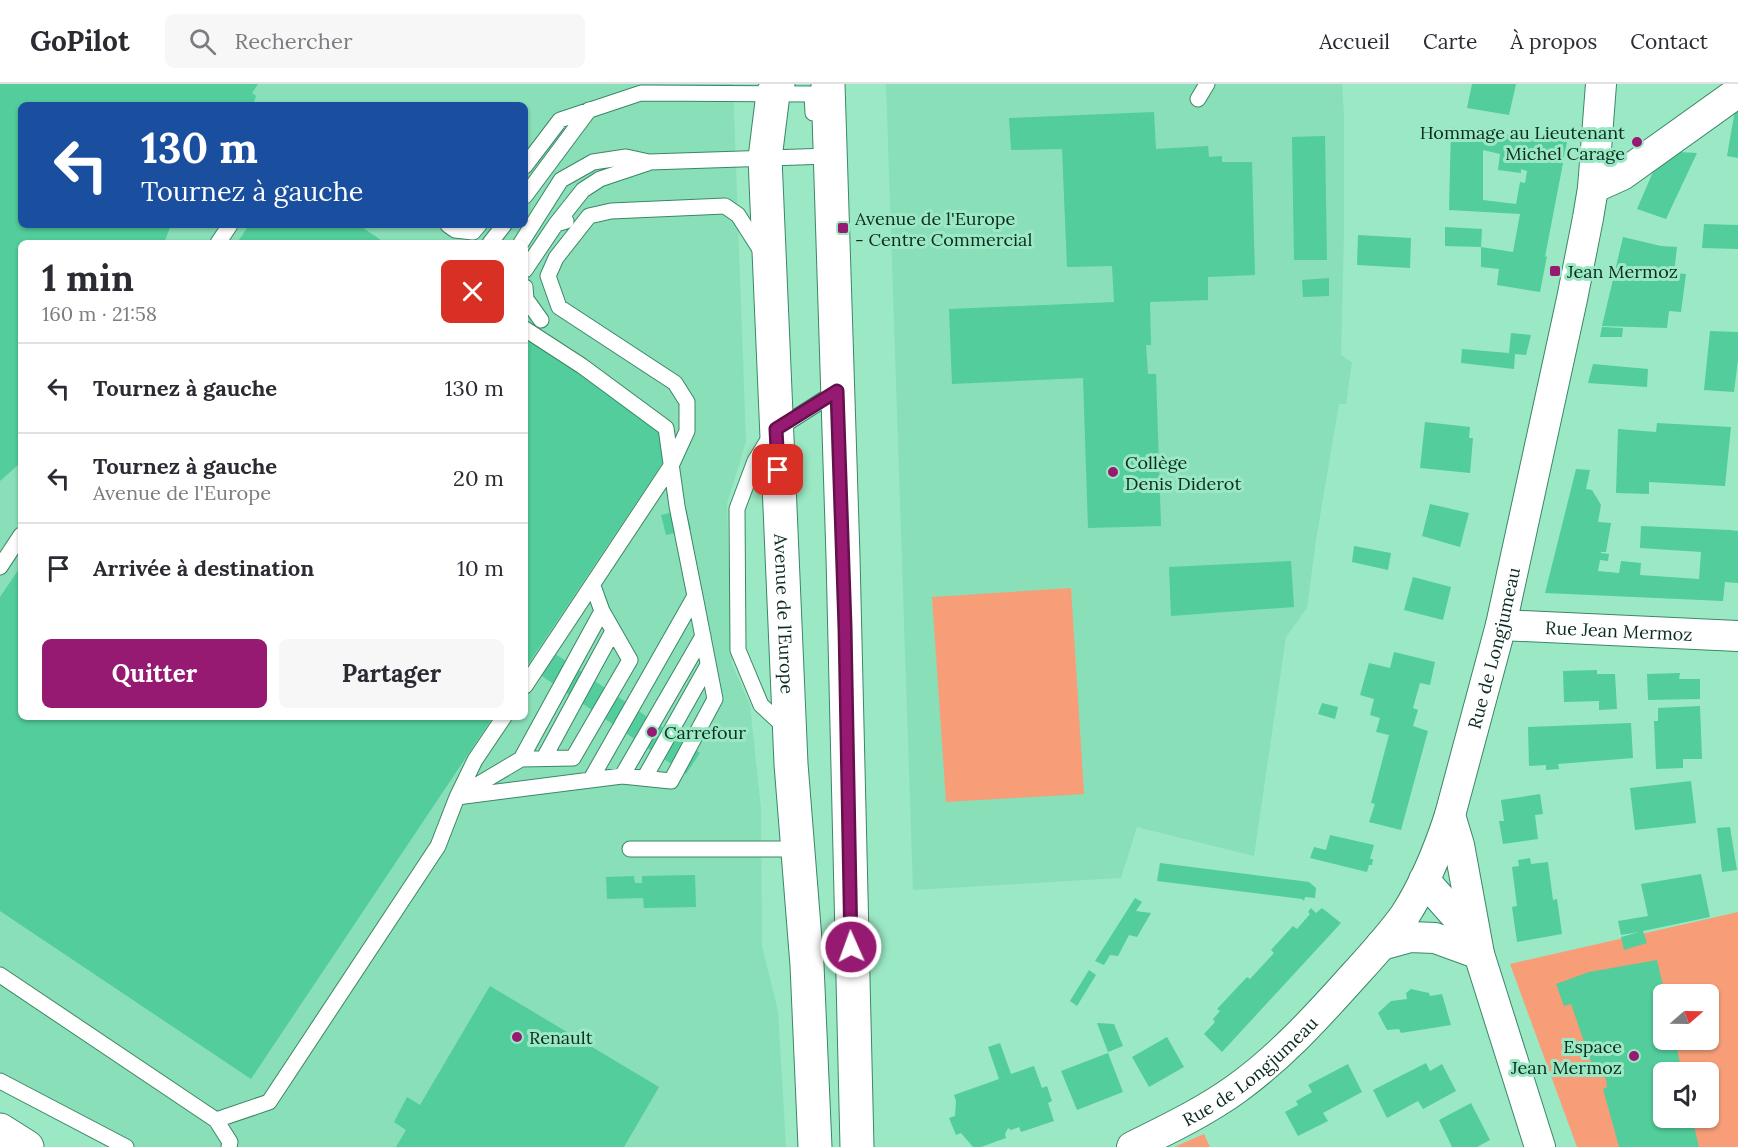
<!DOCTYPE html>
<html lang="fr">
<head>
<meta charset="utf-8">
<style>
  body { margin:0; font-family:Lora,serif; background:#f7f7f7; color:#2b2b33; height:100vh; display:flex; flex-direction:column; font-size:22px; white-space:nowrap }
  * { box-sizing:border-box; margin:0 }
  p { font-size:20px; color:#7c7c81 }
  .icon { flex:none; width:33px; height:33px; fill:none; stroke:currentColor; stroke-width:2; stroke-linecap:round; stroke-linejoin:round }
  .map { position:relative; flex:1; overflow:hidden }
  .side { position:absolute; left:18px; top:156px; width:510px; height:480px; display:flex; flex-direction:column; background:#fff; border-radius:9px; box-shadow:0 2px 4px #0004 }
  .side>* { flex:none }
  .guide { position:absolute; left:18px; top:18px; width:510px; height:126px; border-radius:9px; box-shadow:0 2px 4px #0004; background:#1a4fa0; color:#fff; overflow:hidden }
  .needle { width:39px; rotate:70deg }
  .buttons { position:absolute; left:1653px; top:900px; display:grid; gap:12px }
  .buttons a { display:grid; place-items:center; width:66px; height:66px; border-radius:9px; background:#fff; box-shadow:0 2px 4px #0004; font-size:30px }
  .pin { position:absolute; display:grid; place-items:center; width:51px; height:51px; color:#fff; margin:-26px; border-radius:12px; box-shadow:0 3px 9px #0006 }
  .me { position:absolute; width:66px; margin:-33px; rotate:358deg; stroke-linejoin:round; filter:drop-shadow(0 0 4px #0008) }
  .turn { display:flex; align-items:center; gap:21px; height:126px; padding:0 24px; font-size:27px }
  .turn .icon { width:78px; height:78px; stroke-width:2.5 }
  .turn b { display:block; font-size:42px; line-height:51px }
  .round { display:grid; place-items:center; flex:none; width:63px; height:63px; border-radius:9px; background:#f7f7f7 }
  .summary { display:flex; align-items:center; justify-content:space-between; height:102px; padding:0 24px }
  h1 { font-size:36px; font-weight:800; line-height:45px }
  .primary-button { display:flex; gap:12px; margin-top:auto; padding:12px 24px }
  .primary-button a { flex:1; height:69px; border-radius:9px; background:#971a72; color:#fff; font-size:24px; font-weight:800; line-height:69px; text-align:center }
  .primary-button a+a { background:#f7f7f7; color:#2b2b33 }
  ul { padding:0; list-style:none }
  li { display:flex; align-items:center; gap:18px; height:90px; padding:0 24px; border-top:2px solid #e1e1e2 }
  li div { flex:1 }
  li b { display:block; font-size:22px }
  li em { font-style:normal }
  header { display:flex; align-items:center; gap:36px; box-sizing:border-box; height:84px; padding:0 30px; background:#fff; border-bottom:2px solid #e1e1e2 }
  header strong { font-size:28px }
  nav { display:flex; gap:33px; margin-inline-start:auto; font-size:21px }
  .search { width:420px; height:54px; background:#f7f7f7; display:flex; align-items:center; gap:15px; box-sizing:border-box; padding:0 21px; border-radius:9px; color:#7c7c81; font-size:22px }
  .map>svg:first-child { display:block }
  .built { fill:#89dfb7; fill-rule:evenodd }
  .green { fill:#f79e79; fill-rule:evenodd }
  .building { fill:#52cd9b; fill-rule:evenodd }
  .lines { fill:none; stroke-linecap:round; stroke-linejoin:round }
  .service-casing { stroke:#3b8767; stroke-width:17 }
  .minor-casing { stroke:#3b8767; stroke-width:32 }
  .secondary-casing { stroke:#3b8767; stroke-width:35 }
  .primary-casing { stroke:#3b8767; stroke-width:35 }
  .service { stroke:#fff; stroke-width:15 }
  .minor { stroke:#fff; stroke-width:30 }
  .secondary { stroke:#fff; stroke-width:33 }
  .primary { stroke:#fff; stroke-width:33 }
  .route-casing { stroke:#62114a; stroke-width:15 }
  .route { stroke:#971a72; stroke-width:10 }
  .poi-dot { fill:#971a72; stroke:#9be8c4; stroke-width:2 }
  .labels { text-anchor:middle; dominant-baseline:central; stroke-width:6; stroke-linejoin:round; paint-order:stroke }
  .poi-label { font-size:18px; fill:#0c2c1f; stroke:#9be8c4; text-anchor:start }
  .street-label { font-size:18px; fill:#0c2c1f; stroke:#9be8c4 }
</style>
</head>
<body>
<header>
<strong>GoPilot</strong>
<div class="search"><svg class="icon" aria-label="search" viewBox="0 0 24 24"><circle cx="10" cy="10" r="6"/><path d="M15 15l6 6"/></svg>Rechercher</div>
<nav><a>Accueil</a><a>Carte</a><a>À propos</a><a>Contact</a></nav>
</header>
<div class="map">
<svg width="1738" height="1063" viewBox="0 0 1738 1063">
  <rect width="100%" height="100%" fill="#9be8c4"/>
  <path class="built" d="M0,0H733L746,358L727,420L732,580L750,621L761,725L762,862L778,927L786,1063H111L0,1000ZM21,21H525V141H21ZM21,159H525V633H21Z
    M886,0H1342L1344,32V148L1341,271L1352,278L1346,320H1339L1316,456L1307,524L1286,553L1254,772L1137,743L1121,794L913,806Z"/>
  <path class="green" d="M1071,504L1084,710L946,718L932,513Z
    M1738,828V1063H1577L1510,880ZM1664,910H1708V956H1664ZM1664,988H1708V1034H1664Z
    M1204,1050L1210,1063H1174Z"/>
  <path class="building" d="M0,0H258L252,9L256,12L253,21H21V141H171L164,159H21V373L18,381L0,397Z
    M1472,0H1516L1509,31L1467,24Z
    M1736,20L1738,21V74L1727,72Z
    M1154,28L1156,65L1208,62L1209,73L1222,72V78H1252L1255,191L1208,193V216L1150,218L1151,261H1146L1148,290H1156L1161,442L1088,444L1083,294L952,300L949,225L1114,218L1112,182L1067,183L1062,65L1011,66L1009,34Z
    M1451,43L1567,58L1545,173L1547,172L1540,208L1497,201L1499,185L1481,183V163L1445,162V143L1482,145L1481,163L1513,168L1520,130L1449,126ZM1483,66L1500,70L1498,86L1521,89V85L1527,87L1525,99L1520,98L1516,120L1483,116Z
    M1325,52L1327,176H1294L1292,53Z
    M1662,67L1697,69L1666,135L1637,125Z
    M1704,140L1738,141V165L1702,164Z
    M249,141H359L385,159H237Z
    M1358,151L1411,154L1410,184L1357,181Z
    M1623,153L1661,162L1677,163L1674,189L1686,190L1681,228L1669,227L1667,244L1602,242Z
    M1329,194V212L1303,213L1302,196Z
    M1602,243L1623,244L1622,253H1600Z
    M1710,247L1738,248V276L1734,308L1704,306Z
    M1511,249L1531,251L1526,271L1515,270L1514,285L1461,279L1462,265L1509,269Z
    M525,253L678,356L525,585Z
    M1593,280L1648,285L1647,303L1588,299Z
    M1425,338L1470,343L1469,354H1473L1470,389L1420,384Z
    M1657,339L1731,343L1725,402L1649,398V410L1616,409L1618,345L1656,348Z
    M1576,385L1590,386L1586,405L1592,406L1601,421L1598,438L1611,439L1606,468H1601V469L1609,470L1608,477L1600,476L1598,487L1619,489L1621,477L1641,479L1640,491L1699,495L1701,468L1640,464L1641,442L1730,446L1738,447V499L1725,498L1723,517L1545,509Z
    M1430,420L1469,429L1460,463L1422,452Z
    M686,425L691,445L666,451L661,431Z
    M1354,462L1391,469L1388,486L1352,478Z
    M1291,477L1294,523L1171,532L1169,483Z
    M21,482V633H493L251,995L0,827V513Z
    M1413,493L1451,503L1443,536L1404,526Z
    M1394,568L1435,578L1430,601L1420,599L1413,624L1418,626L1413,642L1428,647L1401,746L1369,738L1375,720L1371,719L1389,651L1376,648L1380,634L1370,631L1374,615L1360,611L1369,579L1390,584Z
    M554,569L700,669L686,690L539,590Z
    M1597,586V590H1615L1617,625L1599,626V617L1564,618L1563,587Z
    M1680,589L1679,595H1700V615L1648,616L1647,590Z
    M1322,619L1338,623L1335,635L1318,630Z
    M1700,622L1702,675H1683V684L1656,685L1654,637H1658V624Z
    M1631,639L1633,674L1558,680L1559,685L1546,686V681L1529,682L1528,643Z
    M1691,697L1696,739L1635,746L1630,704Z
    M1540,710L1543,730L1535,731L1538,755L1503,760L1499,737H1504L1501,716Z
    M1730,743L1737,786L1722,788L1717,744Z
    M1330,751L1374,761L1370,775H1373L1372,781H1369L1367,788L1310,774L1314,763L1326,766Z
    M1530,774L1531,780L1548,778L1553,816L1557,815L1562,850L1517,858L1512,823L1517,822L1512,783L1519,782L1518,776Z
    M1160,779L1309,798L1316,804L1315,814L1305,813L1304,817L1302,815L1157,797Z
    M1701,790L1710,833L1643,847L1647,859L1624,866L1621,853L1639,848L1621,851L1618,837L1648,832L1641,800Z
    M695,791L696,823L644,824L643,814L607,815L606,793L634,792L635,799H642V792Z
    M1135,814L1142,818L1136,827L1151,829L1137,853L1129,851L1118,872L1110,871L1104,881L1095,877Z
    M1311,824L1316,829L1322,824L1341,839L1222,968L1204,950L1215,938L1213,935L1220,927L1217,925L1247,893L1250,895L1274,869L1271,866L1293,842L1297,845L1310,830L1308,828Z
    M1657,876L1665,910L1664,956H1675L1682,988H1664V1034H1692L1699,1063H1619L1603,1005L1607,1003L1606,996L1603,989L1596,992L1571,920L1564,922L1556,900L1589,888Z
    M1089,886L1096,891L1077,922L1070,917Z
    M490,902L659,1003L624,1063H396L406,1046L394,1038L407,1013L420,1021Z
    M1411,905L1429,909L1430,912L1442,910L1451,941L1401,949L1399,945L1387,946L1378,929L1391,917L1407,915L1406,909Z
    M1097,939L1114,940L1123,962L1108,968Z
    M1167,953L1184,983L1149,1003L1132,973Z
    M1000,959L1011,990L1034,982L1042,1004L1047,1002L1052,1017L1048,1019L1054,1037L1021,1048L1019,1043L1011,1046L1008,1044L1005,1050L1006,1054L981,1063H973L961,1049L956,1051L949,1034L955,1032L956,1017L954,1011L999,995L988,963Z
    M1108,969L1123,1008L1077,1026L1061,987Z
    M1426,979L1430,987L1442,980L1456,1007L1423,1025L1418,1017L1387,1034L1373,1006Z
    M1348,980L1362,1008L1323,1029L1328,1037L1298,1052L1285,1028L1298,1021L1296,1017L1312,1008L1308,1001Z
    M1471,1019L1490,1056L1477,1063H1452L1439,1036Z"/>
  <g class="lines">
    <defs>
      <path id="service" d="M1198,15L1207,0
        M525,82L560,36L641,9L812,10L813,29
        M525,112L589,26
        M556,140L583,106L600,95L648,79
        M448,141L455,146L473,148L479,141
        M218,159L230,141
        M490,159L504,141
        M521,159L561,96L593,78L626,73L649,78L829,72
        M525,186L556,140L566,137
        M525,203L526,215L541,236
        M525,245L582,282L666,344L677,422L695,512L591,695
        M0,483L21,451
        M525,602L671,382L687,347V318L675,299L559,223L548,192L556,174L589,132L611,127L725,122L738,131L763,170
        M787,645L761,621L738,566L737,425L755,377L768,356L776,346L837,307L836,305
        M544,674L613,547
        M521,675L602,527
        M622,692L703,552
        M645,693L708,581
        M462,710L521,675L573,674L630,576L602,527L593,502
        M457,713L622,692L671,697L715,615L695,512
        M630,765H797
        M0,891L216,1036L230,1058L229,1063
        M0,997L126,1063
        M216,1036L269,1018L438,762L457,713L475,676L504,633"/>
      <g id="minor">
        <path d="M1593,104L1622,91L1738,8"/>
        <path id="s1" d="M1501,541L1738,552"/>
        <path d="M1450,731L1459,761L1479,870L1540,1063"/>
        <path d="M1424,796L1456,832L1471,858"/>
        <path d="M1381,861L1410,853L1435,854L1479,870"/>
        <path id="s2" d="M1132,1063C1168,1045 1204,1028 1236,1005C1279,974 1314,936 1349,897C1368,876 1388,855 1405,831C1425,800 1439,765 1450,731L1501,541L1572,215L1588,134L1593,104L1601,0"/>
      </g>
      <g id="secondary">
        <path id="s3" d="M778,0L773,10L765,74L791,680L807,881L815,1063"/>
        <path d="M828,0L843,473L857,1063"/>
      </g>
      <path id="primary" d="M0,1046L27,1063"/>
    </defs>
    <use href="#service" class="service-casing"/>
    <use href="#minor" class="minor-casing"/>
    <use href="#secondary" class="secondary-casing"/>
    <use href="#primary" class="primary-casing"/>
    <use href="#service" class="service"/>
    <use href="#minor" class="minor"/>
    <use href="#secondary" class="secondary"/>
    <use href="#primary" class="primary"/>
  </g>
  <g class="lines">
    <defs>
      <path id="route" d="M778,386L776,345L837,307L845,543L851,863"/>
    </defs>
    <use href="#route" class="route-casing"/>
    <use href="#route" class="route"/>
  </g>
  <g class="poi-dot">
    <circle cx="1637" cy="58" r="6"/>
    <rect x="837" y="138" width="12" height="12" rx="3"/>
    <rect x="1549" y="181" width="12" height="12" rx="3"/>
    <circle cx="1113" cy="388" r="6"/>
    <circle cx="652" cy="648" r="6"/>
    <circle cx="517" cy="953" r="6"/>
    <circle cx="1634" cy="972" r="6"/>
  </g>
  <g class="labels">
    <g class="poi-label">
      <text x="1625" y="48" text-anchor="end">Hommage au Lieutenant<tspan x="1625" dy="21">Michel Carage</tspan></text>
      <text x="855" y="134">Avenue de l'Europe<tspan x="855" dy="21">- Centre Commercial</tspan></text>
      <text x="1567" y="187">Jean Mermoz</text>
      <text x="1125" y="378">Collège<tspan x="1125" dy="21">Denis Diderot</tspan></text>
      <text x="664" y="648">Carrefour</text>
      <text x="529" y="953">Renault</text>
      <text x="1622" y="962" text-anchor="end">Espace<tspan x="1622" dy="21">Jean Mermoz</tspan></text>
    </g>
    <g class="street-label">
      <text stroke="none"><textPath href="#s3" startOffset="532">Avenue de l'Europe</textPath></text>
      <text stroke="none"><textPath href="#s1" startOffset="118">Rue Jean Mermoz</textPath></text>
      <text stroke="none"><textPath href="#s2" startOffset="645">Rue de Longjumeau</textPath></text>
      <text stroke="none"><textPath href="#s2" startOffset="141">Rue de Longjumeau</textPath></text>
    </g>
  </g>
</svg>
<div class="buttons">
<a><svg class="needle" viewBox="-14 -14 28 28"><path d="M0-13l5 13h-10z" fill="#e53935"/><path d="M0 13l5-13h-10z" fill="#7c7c81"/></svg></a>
<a><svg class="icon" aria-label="sound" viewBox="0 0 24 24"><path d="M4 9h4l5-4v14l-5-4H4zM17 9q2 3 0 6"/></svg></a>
</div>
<div class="pin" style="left:778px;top:386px;background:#d93025"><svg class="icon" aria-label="arrive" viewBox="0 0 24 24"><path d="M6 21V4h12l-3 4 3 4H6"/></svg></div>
<svg class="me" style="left:851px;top:863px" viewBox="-20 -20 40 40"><circle r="17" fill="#971a72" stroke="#fff" stroke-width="3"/><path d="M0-11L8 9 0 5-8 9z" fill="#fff"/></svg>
<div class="guide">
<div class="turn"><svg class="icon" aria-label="left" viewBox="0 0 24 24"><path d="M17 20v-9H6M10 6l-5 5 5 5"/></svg><div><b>130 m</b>Tournez à gauche</div></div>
</div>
<section class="side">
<div class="summary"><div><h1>1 min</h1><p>160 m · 21:58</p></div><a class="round" style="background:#d93025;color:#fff"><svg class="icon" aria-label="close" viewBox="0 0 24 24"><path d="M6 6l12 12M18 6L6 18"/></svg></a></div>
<ul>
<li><svg class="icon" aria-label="left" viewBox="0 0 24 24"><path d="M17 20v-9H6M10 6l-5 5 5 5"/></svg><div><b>Tournez à gauche</b></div><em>130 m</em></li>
<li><svg class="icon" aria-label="left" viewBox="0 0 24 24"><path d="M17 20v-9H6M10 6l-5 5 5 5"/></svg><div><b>Tournez à gauche</b><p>Avenue de l'Europe</p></div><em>20 m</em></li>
<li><svg class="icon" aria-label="arrive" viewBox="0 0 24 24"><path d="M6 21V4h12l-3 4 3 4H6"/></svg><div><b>Arrivée à destination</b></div><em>10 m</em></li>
</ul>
<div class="primary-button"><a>Quitter</a><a>Partager</a></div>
</section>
</div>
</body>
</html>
